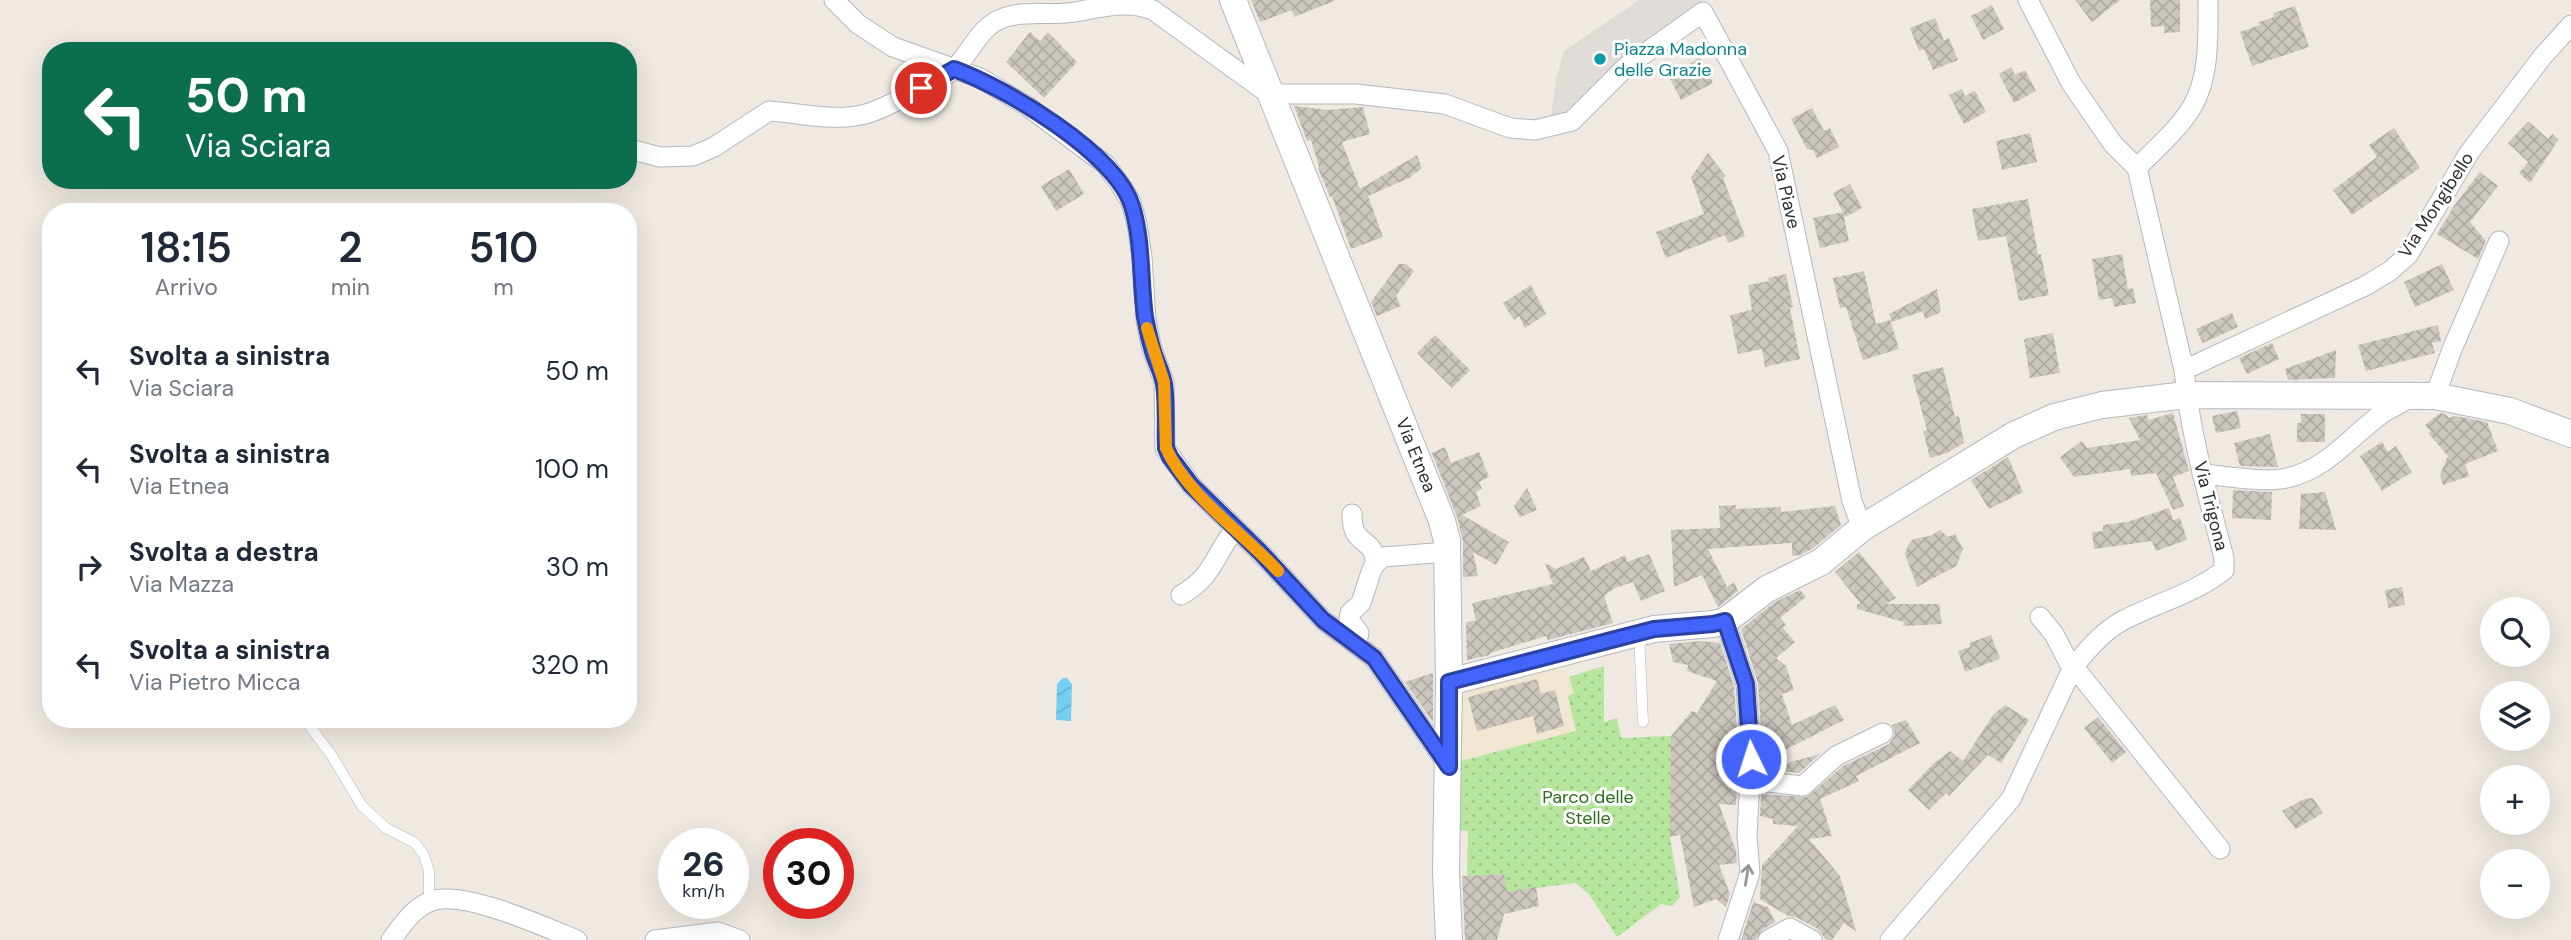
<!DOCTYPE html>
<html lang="it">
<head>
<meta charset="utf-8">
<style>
  body { margin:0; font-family:"DM Sans",sans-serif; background:#f6f6f7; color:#1f2937; height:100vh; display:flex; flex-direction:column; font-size:26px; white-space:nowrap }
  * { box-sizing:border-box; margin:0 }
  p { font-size:23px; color:#747a83 }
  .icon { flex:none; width:38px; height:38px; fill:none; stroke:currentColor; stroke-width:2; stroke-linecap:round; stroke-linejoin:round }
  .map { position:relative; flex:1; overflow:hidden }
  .side { position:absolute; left:42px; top:203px; width:595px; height:525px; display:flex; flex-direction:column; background:#fff; border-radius:28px; box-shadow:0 7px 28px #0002 }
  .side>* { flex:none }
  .banner { position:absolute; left:42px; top:42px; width:595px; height:147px; border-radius:28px; box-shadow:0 7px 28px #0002; background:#0b6e4f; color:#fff; overflow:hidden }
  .controls { position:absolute; left:2480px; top:597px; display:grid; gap:14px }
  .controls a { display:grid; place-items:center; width:70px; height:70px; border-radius:50%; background:#fff; box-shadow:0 7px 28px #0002; font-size:35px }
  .speed { position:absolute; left:658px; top:828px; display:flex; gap:14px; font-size:35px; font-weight:700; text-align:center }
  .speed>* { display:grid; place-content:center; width:91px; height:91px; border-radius:50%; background:#fff; box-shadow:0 7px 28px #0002; line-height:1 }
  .speed small { font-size:18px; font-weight:400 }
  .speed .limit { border:10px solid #d22; background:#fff; color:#111 }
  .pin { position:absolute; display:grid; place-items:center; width:60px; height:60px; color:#fff; margin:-30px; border:4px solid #fff; border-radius:50%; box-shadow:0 2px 7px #0007 }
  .me { position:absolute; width:77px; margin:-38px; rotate:356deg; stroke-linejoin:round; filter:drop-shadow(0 0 5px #0008) }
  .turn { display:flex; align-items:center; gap:24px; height:147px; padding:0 28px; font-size:32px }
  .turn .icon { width:91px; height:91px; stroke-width:2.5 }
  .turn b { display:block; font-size:49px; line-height:60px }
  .eta { display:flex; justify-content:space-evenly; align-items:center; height:119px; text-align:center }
  .eta b { font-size:42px; font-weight:600; line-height:49px }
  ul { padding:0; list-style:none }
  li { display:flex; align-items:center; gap:21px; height:98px; padding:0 28px }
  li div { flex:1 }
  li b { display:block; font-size:26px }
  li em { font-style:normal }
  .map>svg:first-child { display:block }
  .education { fill:#f0e6d1 }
  .grass { fill:url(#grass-dots) }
  .plaza { fill:#dfdcd8 }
  .water { fill:url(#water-waves) }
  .building { fill:url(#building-cross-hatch) }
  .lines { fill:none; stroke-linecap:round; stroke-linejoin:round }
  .lane-casing { stroke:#b4b7c1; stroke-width:11 }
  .street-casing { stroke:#b4b7c1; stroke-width:21 }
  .secondary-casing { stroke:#b4b7c1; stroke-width:28 }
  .lane { stroke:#fff; stroke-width:10 }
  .street { stroke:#fff; stroke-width:19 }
  .secondary { stroke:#fff; stroke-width:26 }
  .oneway { stroke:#969696 }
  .route-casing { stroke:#2b41a3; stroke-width:18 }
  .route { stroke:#4264fb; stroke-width:12 }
  .slow { stroke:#f59e0b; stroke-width:12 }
  .culture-dot { fill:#0f9aa8; stroke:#fff; stroke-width:2.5 }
  .labels { text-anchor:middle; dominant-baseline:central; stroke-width:6; stroke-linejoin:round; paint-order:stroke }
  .culture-label { font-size:18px; fill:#0d838f; stroke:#fff; text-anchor:start }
  .street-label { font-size:18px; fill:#2e2e2e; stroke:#fff }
  .park-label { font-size:18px; fill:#2c6e1b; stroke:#fff }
</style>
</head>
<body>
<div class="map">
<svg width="2571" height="940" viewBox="0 0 2571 940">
  <defs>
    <pattern id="grass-dots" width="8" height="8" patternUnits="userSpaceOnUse" patternTransform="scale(1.75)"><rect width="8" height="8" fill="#b6e59e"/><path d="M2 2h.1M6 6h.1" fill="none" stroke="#9dc588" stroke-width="1.8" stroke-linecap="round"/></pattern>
    <pattern id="water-waves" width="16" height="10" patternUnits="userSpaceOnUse" patternTransform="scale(1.75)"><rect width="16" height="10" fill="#75cff0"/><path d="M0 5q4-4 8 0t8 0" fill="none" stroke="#66b2ce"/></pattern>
    <pattern id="building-cross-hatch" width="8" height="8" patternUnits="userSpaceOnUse" patternTransform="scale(1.75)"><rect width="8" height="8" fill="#cbc7bf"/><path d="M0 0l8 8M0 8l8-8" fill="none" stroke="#afaba4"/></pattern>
  </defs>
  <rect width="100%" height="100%" fill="#efe9e1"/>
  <path class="education" d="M1557,664L1569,677L1574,693L1568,697L1577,731L1461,761L1463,696L1470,688Z"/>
  <path class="grass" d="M1604,666V722L1617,718L1621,738L1671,736L1670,837L1680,897L1672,906L1661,904L1617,937L1589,894L1575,883L1506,892L1503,874L1467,876L1468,831L1459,830L1461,761L1576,731L1568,696L1574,693L1569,677Z"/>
  <path class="plaza" d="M1639,0H1702L1703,12L1552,127L1551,115L1556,79L1564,51Z"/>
  <path class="water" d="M1063,678H1067L1072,684L1071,721L1056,720L1057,684Z"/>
  <path class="building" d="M1251,0H1334V1L1294,17L1292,10L1260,22Z
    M2075,0H2120L2092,22Z
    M2150,0H2180V32L2164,33V26L2151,27Z
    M1992,5L2004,29L1983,40L1971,16Z
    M2295,6L2309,47L2252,66L2240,32L2260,25L2259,22L2274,17L2273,13Z
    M1935,18L1944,41L1949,38L1958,60L1933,70L1924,49L1919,51L1910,28Z
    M1030,32L1040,41L1048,32L1077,62L1044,98L1006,62Z
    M1700,58L1713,83L1681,100L1668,75Z
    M2011,67L2015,75L2025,70L2036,91L2014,103L1999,74Z
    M1962,89L1965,96L1975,91L1986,112L1964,124L1949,95Z
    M1294,106L1328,110L1363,107L1370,134L1342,142L1360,189L1417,155L1422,168L1409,178L1368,196L1383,237L1351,249L1332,196L1330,197L1318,168L1319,167L1311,140L1307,141Z
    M1812,108L1824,131L1830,128L1839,147L1817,158L1813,150L1807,149L1791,119Z
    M2528,121L2548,139L2552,134L2559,139L2530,183L2519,173L2528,162L2508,143Z
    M2394,128L2420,168L2352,215L2333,190L2377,157L2369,145Z
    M2030,133L2037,162L2002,170L1996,141Z
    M1708,153L1726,176L1723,178L1745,236L1728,243L1725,235L1666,258L1656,232L1704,214L1691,177Z
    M1069,169L1084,194L1056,211L1041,186Z
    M2480,172L2498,186L2470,222L2486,241L2478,259L2437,234L2454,206Z
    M1850,184L1862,208L1845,217L1843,212L1849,241L1820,248L1813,218L1843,212L1833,193Z
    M2028,199L2038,254H2041L2049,295L2019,301L2006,236L1978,241L1972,209Z
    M2122,254L2128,289L2133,288L2136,303L2114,307L2112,298L2099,300L2092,259Z
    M1399,264H1406L1414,271L1396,296L1401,306L1377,316L1371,302Z
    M2442,264L2454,290L2415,307L2404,282Z
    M1864,271L1876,324L1890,320L1899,349L1863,360L1846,307L1840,308L1833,278Z
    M1786,274L1793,307L1790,308L1800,359L1765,367L1762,349L1738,354L1730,315L1752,310L1748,285L1769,281L1768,278Z
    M1531,285L1546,314L1525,328L1519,316L1514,320L1503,303Z
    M1937,289L1941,312L1925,319L1923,311L1892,322L1889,314Z
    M2232,313L2238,327L2203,343L2196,329Z
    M2438,325L2441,341L2432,343L2435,353L2366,371L2358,345Z
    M2053,333L2060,373L2030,378L2024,339Z
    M1435,335L1470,370L1452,388L1417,353Z
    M2272,343L2279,359L2247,374L2239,358Z
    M2336,350L2335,378L2288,380L2285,369Z
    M1943,367L1955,417L1959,416L1964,443L1947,453L1930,458L1923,431L1927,430L1912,375Z
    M2237,411L2241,428L2216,433L2212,416Z
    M2173,413L2189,471L2173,477L2184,506L2173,510L2156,473L2131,476L2130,469L2074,477L2060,457L2082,441L2087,448L2140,440L2129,418L2147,415L2149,420Z
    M2440,413L2445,414L2449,418L2455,416L2487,422L2498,451L2465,464L2469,476L2443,485L2440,475L2448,456L2428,433L2431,432L2425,425Z
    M2301,414H2325V442H2297V423H2301Z
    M2270,434L2278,467L2240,466L2234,443Z
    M2382,442L2388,452L2396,446L2412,472L2382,491L2360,456Z
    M1445,447L1451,463L1479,452L1489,477L1479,482L1482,489L1476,492L1481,506L1462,515L1509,542L1496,565L1473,552L1478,576L1463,577V541L1457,517L1432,453Z
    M2008,457L2023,492L1989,509L1971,480Z
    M1527,488L1537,510L1520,517L1514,506Z
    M2233,490L2272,492L2271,520L2232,518Z
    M2325,492L2336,530L2299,529L2301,494Z
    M1736,505V509L1781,507V512L1835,506L1841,525L1812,549L1800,555L1792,556V543L1708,549L1727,587L1734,582L1738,591L1718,607L1702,575L1674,587L1671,530L1720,528L1719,506Z
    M2169,508L2173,520L2180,518L2187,540L2156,551L2152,541L2094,549L2092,532L2103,531V525L2127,522Z
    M1940,530L1948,537L1955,534L1963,549L1956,566L1917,587L1905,554L1908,545L1913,539L1930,536Z
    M1859,552L1896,598L1886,604H1939L1942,624L1903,626L1904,622L1857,609V604H1861L1835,572Z
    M1649,554L1665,591L1641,601L1633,582L1615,588L1604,596L1613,623L1548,640L1546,636L1490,653V655L1467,660L1466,622L1476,621L1472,603L1553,584L1545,563L1556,569L1584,557L1591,571L1625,555L1627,562Z
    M2402,587L2405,605L2388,608L2385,590Z
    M1800,590L1806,597L1780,618L1786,625L1783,628L1795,642L1776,658L1786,666L1794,690L1782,694L1792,725L1835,705L1844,720L1763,761L1758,683L1741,629L1775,602Z
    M1991,635L2000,659L1965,672L1958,651L1970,647L1969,643Z
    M1701,641L1720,643L1734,686L1739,759L1736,805L1719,804L1736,851L1737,863L1719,865L1730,894L1726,907L1716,899L1694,907L1680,835L1670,837L1671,736L1692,711L1697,713L1717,681L1687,671L1688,665L1673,662L1669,644Z
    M1433,673V722L1405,682Z
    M1537,679L1541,694L1555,690L1564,726L1537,734L1533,716L1477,731L1468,697Z
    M2005,705L2029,720L2001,763L1988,755L1949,796L1946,793L1929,810L1908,790L1933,764L1950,751L1963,761L1993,715Z
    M2098,717L2126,752L2112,763L2084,728Z
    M1906,720L1920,743L1856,776L1859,781L1820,799L1832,836L1809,839L1840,876L1856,931L1844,923L1832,940H1826L1818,929L1796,917L1788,916L1760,899L1762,865L1798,826L1773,824V819L1760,816L1761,794L1807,797L1843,766L1889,744L1895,735L1892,725Z
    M1820,754L1799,773L1763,769V763L1765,769Z
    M2313,798L2323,813L2296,829L2282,811L2304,799Z
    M1504,874L1507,892L1536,887L1539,906L1504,914L1497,940H1465L1462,876Z
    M1754,900L1755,903L1768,907L1775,922L1762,930L1756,940H1741Z"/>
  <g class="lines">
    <defs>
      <path id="lane" d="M1639,633L1643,722
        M309,725L332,756L362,806L386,828L415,843L424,855L429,871V902"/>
      <path id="street" d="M834,0L858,24L893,47L980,78L1027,106L1105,164L1120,184L1131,202L1137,224L1142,257L1146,320L1151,346L1164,382L1165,448L1191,485L1260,552L1323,620L1374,658L1449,767
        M2028,0L2071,83L2113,144L2137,168
        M628,151L633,150L660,157L693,156L714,147L769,111C802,113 836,123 869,113C882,109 945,78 954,69C972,52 979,25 1006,17C1028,10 1053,16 1075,12C1103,7 1127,0 1153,10L1269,94H1356L1445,104L1510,128L1535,130L1572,121L1626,67L1703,12L1778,151L1852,501L1862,528
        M2184,370L2365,286L2390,271L2408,255L2469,153L2543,56L2571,25
        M2435,396L2453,347L2499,241
        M2202,474C2227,476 2263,483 2287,478C2327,469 2349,438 2380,415C2390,408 2402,403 2413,396
        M1352,514C1352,519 1353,527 1355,532C1363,546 1375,542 1375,564
        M1181,595C1214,576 1213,557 1235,529
        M2040,617L2054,634L2072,669
        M1725,621L1746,684L1751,759L1747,835L1750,873L1728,940
        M1356,644L1359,633L1349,619L1350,613L1361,603L1371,572L1375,564L1383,557L1447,552
        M2074,667L2220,849
        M1750,780L1803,786L1836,756L1883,733
        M391,940C403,924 415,905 435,900C469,892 544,927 577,940
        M655,940L718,932L740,940
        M1768,940L1790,928L1812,940
        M1890,940L2011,799L2072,669C2086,651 2102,632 2122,621C2156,603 2194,594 2224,570V558C2208,496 2190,434 2184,370L2137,168C2155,149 2178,130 2192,107C2210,77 2208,34 2208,0"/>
      <path id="secondary" d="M1233,0L1442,521L1447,541L1449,682L1446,871L1449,940
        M1449,682L1654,629L1713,624L1725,621L1767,589L1821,562L1862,528L2014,435L2054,417L2102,405L2186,395L2435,396L2510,411L2571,434"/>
    </defs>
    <use href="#lane" class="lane-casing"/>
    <use href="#street" class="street-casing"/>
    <use href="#secondary" class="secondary-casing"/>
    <use href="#lane" class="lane"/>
    <use href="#street" class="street"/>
    <use href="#secondary" class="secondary"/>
  </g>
  <defs><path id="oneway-shaft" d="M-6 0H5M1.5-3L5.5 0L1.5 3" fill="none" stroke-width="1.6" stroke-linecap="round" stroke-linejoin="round" transform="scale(1.75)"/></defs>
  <use class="oneway" href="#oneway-shaft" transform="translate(1747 875) rotate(-81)"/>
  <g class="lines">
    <defs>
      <path id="route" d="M921,88L954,69C1004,87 1116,153 1132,206C1143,242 1140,280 1145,317C1147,327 1149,338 1152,348C1155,360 1162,372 1164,384C1167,404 1165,427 1166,448L1170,457L1191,485L1260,552L1323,620L1374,658L1449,767V682L1654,629L1713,624L1725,621L1746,684L1751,759"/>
    </defs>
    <use href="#route" class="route-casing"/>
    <use href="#route" class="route"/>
    <path class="slow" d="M1147,328L1164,382L1166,448C1187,495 1243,533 1278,571"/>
  </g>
  <circle class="culture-dot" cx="1600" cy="59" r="7"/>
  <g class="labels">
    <g class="culture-label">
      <text x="1614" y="49">Piazza Madonna<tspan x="1614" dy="21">delle Grazie</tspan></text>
    </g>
    <g class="street-label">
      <text transform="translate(1786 192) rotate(77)">Via Piave</text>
      <text transform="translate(2436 205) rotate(-57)">Via Mongibello</text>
      <text transform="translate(1416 455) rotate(68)">Via Etnea</text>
      <text transform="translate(2211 506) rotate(76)">Via Trigona</text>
    </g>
    <g class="park-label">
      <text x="1588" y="797">Parco delle<tspan x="1588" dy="21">Stelle</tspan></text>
    </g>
  </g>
</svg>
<div class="controls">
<a><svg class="icon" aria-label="search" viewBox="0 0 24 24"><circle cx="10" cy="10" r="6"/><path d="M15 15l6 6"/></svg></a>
<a><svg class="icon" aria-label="layers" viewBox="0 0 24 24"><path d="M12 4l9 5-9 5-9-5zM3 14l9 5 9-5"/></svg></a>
<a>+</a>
<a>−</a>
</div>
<div class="speed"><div>26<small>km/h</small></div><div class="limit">30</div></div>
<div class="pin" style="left:921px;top:88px;background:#d93025"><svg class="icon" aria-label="arrive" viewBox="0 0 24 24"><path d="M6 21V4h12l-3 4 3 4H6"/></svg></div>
<svg class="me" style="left:1751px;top:759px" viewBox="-20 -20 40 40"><circle r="17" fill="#4264fb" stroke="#fff" stroke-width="3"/><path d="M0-11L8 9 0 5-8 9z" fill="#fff"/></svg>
<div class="banner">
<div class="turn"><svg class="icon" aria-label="left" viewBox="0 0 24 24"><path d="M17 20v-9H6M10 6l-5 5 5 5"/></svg><div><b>50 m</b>Via Sciara</div></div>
</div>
<section class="side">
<div class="eta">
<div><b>18:15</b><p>Arrivo</p></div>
<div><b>2</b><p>min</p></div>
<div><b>510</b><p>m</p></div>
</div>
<ul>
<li><svg class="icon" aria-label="left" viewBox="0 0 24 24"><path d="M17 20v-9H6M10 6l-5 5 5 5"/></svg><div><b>Svolta a sinistra</b><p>Via Sciara</p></div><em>50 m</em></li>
<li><svg class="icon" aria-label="left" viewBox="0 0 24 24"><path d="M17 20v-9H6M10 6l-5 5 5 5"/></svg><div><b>Svolta a sinistra</b><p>Via Etnea</p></div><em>100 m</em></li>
<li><svg class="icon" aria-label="right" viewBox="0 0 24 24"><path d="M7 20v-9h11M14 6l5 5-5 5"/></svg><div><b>Svolta a destra</b><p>Via Mazza</p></div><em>30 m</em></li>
<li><svg class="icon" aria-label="left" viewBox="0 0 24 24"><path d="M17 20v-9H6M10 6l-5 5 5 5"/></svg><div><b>Svolta a sinistra</b><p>Via Pietro Micca</p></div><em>320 m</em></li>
</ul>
</section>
</div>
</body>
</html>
